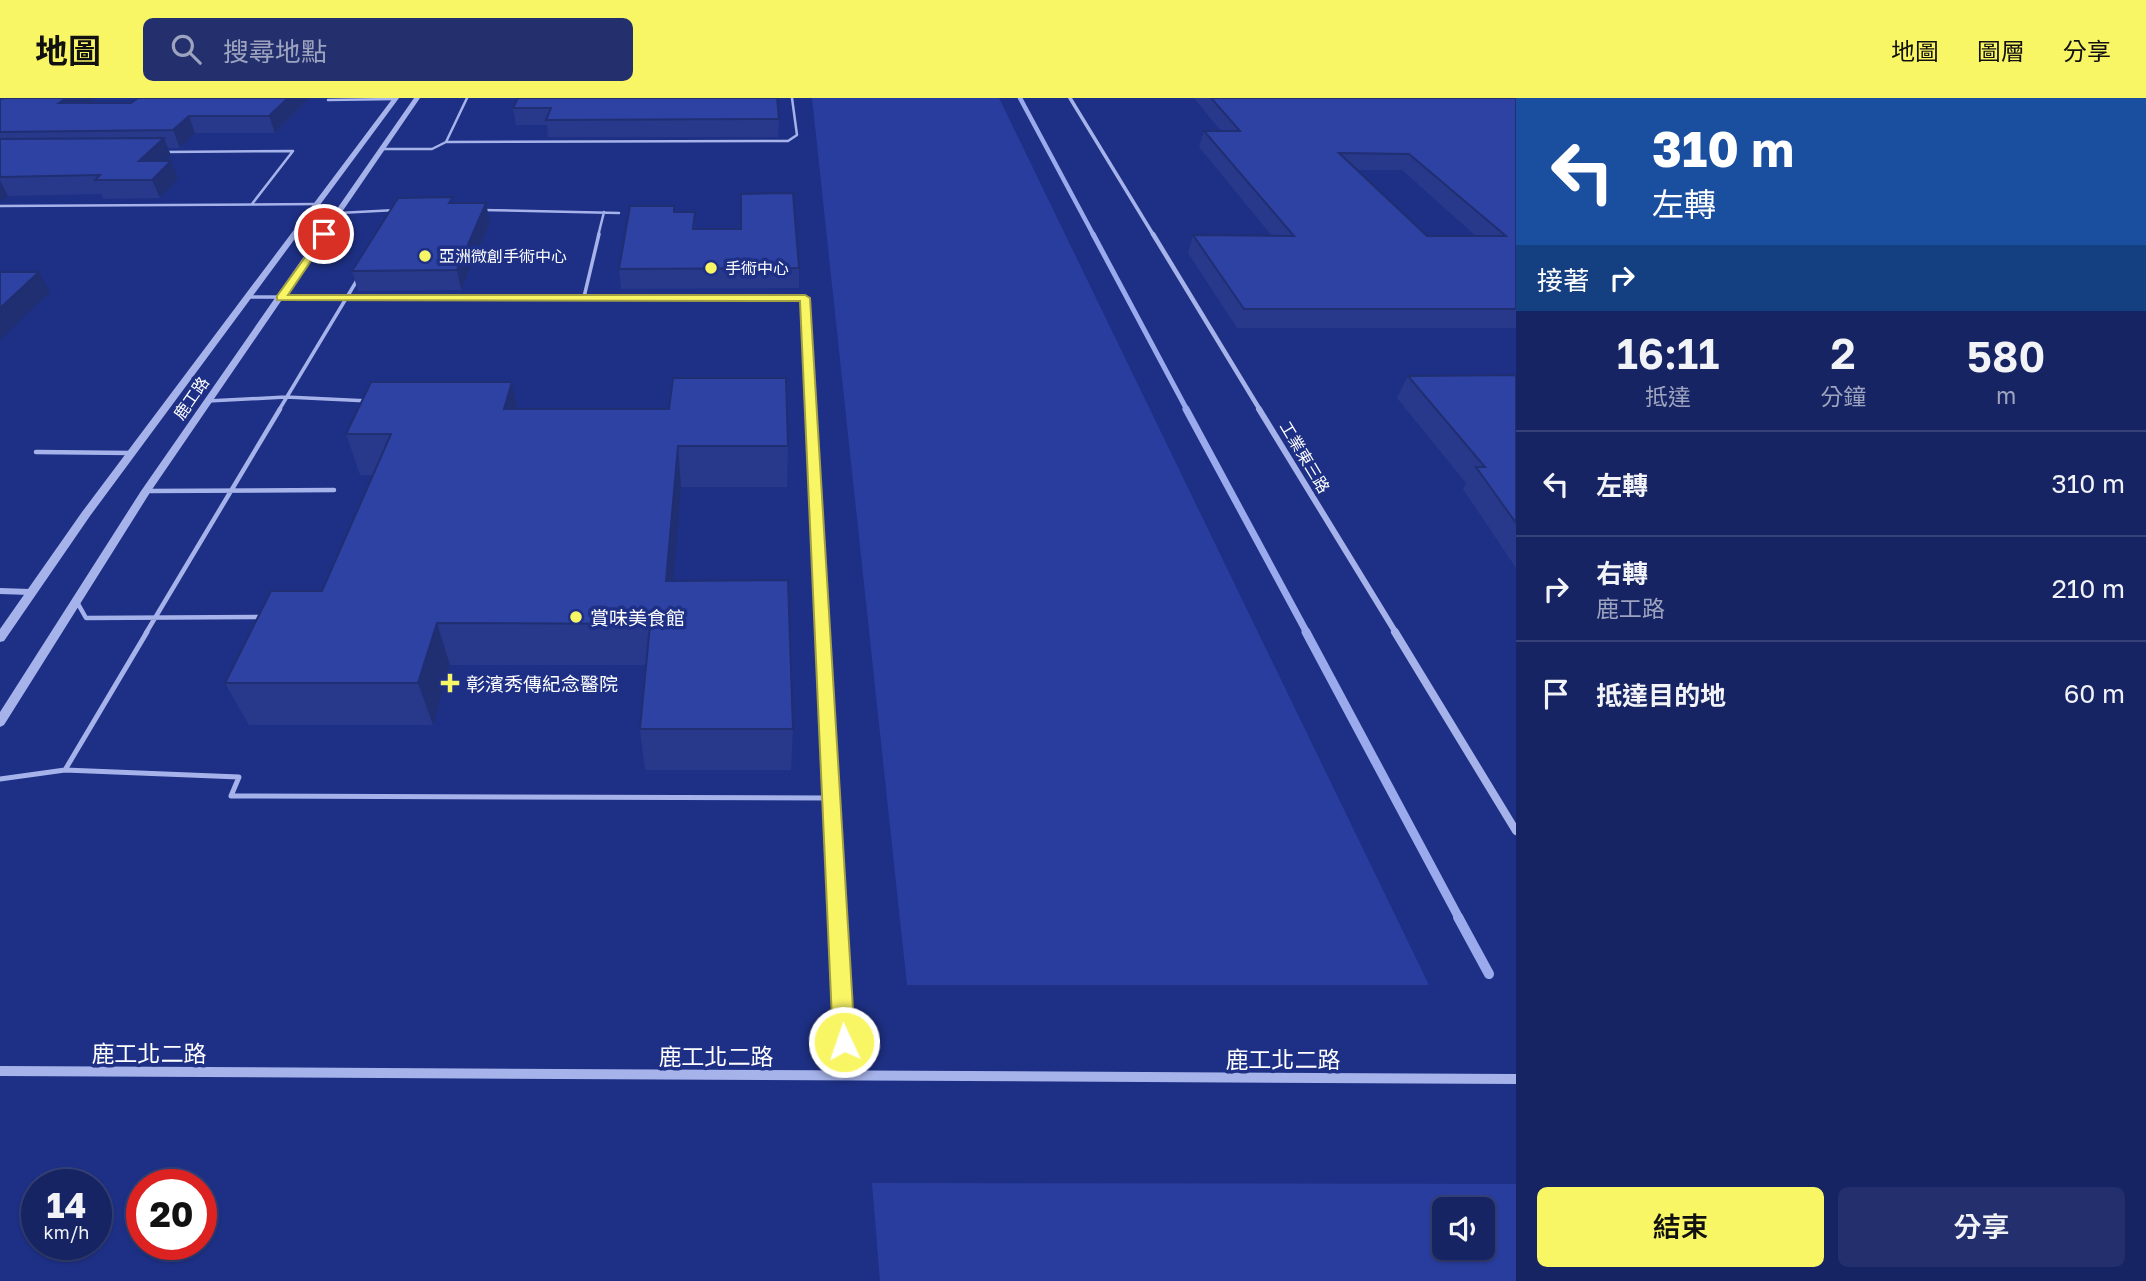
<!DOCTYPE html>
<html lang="zh-TW">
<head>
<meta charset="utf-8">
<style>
  body { margin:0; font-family:"Golos Text","Noto Sans TC",sans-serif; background:#23306d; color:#f1f3f6; height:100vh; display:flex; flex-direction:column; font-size:26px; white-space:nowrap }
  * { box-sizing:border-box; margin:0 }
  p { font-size:23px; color:#9ea4bf }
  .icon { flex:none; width:38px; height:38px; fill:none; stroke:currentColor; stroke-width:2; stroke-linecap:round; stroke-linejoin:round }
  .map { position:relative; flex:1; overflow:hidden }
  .sheet { display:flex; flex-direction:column; background:#162464; width:630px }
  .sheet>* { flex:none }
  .hud { background:#1a4fa0; color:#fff; overflow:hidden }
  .tools { position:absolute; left:1432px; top:1099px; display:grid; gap:14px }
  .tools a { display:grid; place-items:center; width:63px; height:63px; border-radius:10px; background:#162464; box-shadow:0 2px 5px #0004,0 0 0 2px #354178; font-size:35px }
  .speed { position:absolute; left:21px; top:1071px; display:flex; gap:14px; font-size:35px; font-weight:700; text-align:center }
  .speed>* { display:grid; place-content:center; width:91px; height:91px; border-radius:50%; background:#162464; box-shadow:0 2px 5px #0004,0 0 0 2px #354178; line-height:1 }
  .speed small { font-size:18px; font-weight:400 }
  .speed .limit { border:10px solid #d22; background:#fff; color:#111 }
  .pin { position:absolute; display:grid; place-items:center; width:60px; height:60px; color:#fff; margin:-30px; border:4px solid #fff; border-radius:50%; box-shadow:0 2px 7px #0007 }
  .me { position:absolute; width:77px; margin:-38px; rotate:357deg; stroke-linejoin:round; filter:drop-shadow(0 0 5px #0008) }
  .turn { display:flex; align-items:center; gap:24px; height:147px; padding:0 21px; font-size:32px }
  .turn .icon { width:91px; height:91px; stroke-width:2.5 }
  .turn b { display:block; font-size:49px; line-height:60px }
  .then { display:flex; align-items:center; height:66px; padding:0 21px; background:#0003; gap:14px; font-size:26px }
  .eta { display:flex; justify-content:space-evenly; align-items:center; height:119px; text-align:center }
  .eta b { font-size:42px; font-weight:600; line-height:49px }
  .cta { display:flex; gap:14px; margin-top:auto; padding:14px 21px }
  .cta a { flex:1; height:80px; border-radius:10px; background:#f9f666; color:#111; font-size:28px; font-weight:600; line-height:80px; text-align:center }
  .cta a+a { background:#23306d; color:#f1f3f6 }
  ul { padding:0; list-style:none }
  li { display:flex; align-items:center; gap:21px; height:105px; padding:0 21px; border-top:2px solid #354178 }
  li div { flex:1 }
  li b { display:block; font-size:26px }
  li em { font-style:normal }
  header { display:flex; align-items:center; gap:42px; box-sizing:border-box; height:98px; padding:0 35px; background:#f9f666; color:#111 }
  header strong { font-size:33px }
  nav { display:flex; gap:38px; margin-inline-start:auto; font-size:24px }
  .search { width:490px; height:63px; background:#23306d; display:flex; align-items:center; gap:18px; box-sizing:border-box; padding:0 24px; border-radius:10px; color:#9ea4bf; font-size:26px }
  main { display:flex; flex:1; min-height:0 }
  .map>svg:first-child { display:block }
  .green { fill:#283d9d; fill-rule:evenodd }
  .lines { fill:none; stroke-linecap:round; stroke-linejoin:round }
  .stream-far4 { stroke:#9aaaec; stroke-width:4.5 }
  .stream-far3 { stroke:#9aaaec; stroke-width:5 }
  .stream-far2 { stroke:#9aaaec; stroke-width:7 }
  .stream-far1 { stroke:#9aaaec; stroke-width:9 }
  .stream { stroke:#9aaaec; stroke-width:10 }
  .service-far4 { stroke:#a6b3ea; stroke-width:2.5 }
  .service-far3 { stroke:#a6b3ea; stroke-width:3.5 }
  .service-far2 { stroke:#a6b3ea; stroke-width:4.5 }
  .service-far1 { stroke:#a6b3ea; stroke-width:5 }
  .service { stroke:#a6b3ea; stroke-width:7 }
  .minor-far4 { stroke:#a6b3ea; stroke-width:3.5 }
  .minor-far3 { stroke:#a6b3ea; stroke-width:4.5 }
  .minor-far2 { stroke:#a6b3ea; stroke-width:6 }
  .minor-far1 { stroke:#a6b3ea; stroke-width:8 }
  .minor { stroke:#a6b3ea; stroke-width:10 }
  .tertiary { fill:#a6b3ea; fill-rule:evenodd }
  .wall { fill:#28398c; fill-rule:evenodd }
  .shaded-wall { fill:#202e72 }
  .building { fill:#2e42a3; stroke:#202e72; stroke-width:2; fill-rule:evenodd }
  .route { fill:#f9f666; stroke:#a2a042; stroke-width:2 }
  .poi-dot { fill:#f9f666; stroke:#1e3085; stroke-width:2.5 }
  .labels { text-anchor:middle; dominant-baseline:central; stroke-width:7; stroke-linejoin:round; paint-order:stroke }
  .far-poi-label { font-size:16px; fill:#fff; stroke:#1e3085; text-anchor:start }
  .far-street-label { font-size:16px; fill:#fff; stroke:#1e3085 }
  .poi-label { font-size:19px; fill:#fff; stroke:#1e3085; text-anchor:start }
  .near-street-label { font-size:23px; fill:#fff; stroke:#1e3085 }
</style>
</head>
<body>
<header>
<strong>地圖</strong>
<div class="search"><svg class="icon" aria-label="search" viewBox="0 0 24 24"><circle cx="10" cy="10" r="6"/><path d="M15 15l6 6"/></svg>搜尋地點</div>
<nav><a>地圖</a><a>圖層</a><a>分享</a></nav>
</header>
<main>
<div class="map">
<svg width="1516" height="1183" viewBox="0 0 1516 1183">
  <rect width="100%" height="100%" fill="#1e3085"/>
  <path class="green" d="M812,0H999L1429,887H907Z
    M872,1085L1516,1086V1183H880ZM1444,1111H1482V1150H1444Z"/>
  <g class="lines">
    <path class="stream-far4" d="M1020,0L1094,138"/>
    <path class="stream-far3" d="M1093,136L1187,312"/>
    <path class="stream-far2" d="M1186,311L1307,535"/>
    <path class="stream-far1" d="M1306,534L1459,820"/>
    <path class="stream" d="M1458,819L1489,876"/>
    <path class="service-far4" d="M328,2L395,1
      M446,44L467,0
      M382,51H432L446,44L788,43L797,37L792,0
      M163,54L293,53L252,106
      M0,108L319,106
      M482,112L619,115
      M339,115L396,112
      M598,138L604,114"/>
    <path class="service-far3" d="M247,199L805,200L811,312
      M584,199L599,136
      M208,303L286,299L369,303
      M279,312L359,179"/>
    <path class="service-far2" d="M811,311L823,535
      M36,354L131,355
      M146,393L334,392
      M77,504L86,520L264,519
      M146,535L280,311"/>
    <path class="service-far1" d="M822,534L838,820
      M65,672L147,534
      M0,681L65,672L239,679L231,698L833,700"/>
    <path class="service" d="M837,819L844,944L852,978"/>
    <path class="minor-far4" d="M1070,0L1154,138"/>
    <path class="minor-far3" d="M1153,136L1260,312"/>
    <path class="minor-far2" d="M1259,311L1396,535
      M0,493L30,494"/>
    <path class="minor-far1" d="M1395,534L1516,733"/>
    <path class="minor" d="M0,973L1516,981"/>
    <path class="tertiary" d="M393,0H399L90,418L4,543L0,544V531L82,414Z
      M414,0H420L151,393L4,627L0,629V614L141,393Z"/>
  </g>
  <path class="wall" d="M96,0L89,5H131L138,0H310L275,35H195L180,50H168L171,58L166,63H171L178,81L160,100L103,101L101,96L8,98L0,104V1Z
    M518,0L779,21L778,39H548L547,27H516L513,10Z
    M1194,0H1516V230H1237L1188,155L1193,137L1272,138L1199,49L1204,33H1221ZM1357,72H1402L1476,138H1427Z
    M454,105L490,124L461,192L358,193L352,173Z
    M675,114H695V131L799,170V190L621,191L619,171Z
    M1516,277V470L1463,391L1466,385L1397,300L1408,278Z
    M512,284L517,311L788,348L787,389H681L673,483L793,631L791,672H645L640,631L646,567H450L433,627H249L225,585L322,493L373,377H360L346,336Z"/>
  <path class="shaded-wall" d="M66,0H96L67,22L59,5Z
    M288,0H310L275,35L269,18Z
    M189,18L195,35L180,50L173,32Z
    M164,40L171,58L147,81L139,63Z
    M171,63L178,81L160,100L152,82Z
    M0,82L8,98L0,104Z
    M486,105L490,124L461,192L457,172Z
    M39,174L50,194L0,242V210Z
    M512,284L520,324L504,311Z
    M678,348L681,389L670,525L666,483Z
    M437,525L450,567L433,627L418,585Z"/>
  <path class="building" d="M5,0H66L59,5H131L138,0H288L269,18H189L173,32L0,34V1Z
    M518,0H777L779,21L546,22L551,10H513Z
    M1211,0H1516V211H1244L1193,137L1294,138L1204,33H1240ZM1339,55L1409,56L1506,138H1427Z
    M164,40L139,63H171L152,82H95L100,77L0,79V41Z
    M793,95L799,170L619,171L630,108H674V114H695L693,131H741V96Z
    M453,99L449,105H486L457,172L352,173L398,100Z
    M0,174H39L0,210Z
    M1516,277V425L1476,369H1485L1408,278Z
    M673,280H786L788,348H678L666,483L788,482L793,631H640L650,526L437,525L418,585H225L271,493H322L391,336H346L371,284H512L504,311H669Z"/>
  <path class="route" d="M324,133L329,136L288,197H805L810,200L855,944L851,951L844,954L837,951L833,944L800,203L277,202V198Z"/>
  <g class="poi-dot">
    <circle cx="425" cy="158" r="7"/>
    <circle cx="711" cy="170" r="7"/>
    <circle cx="576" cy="519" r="7"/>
    <path d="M446.5 574.5h7v7h7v7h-7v7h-7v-7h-7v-7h7z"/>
  </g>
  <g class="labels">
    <g class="far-poi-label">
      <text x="439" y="158">亞洲微創手術中心</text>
      <text x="725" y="170">手術中心</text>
    </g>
    <g class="far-street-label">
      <text transform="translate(191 300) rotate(-55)">鹿工路</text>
      <text transform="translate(1305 359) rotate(59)">工業東三路</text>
    </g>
    <g class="poi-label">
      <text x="590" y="519">賞味美食館</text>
      <text x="466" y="585">彰濱秀傳紀念醫院</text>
    </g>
    <g class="near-street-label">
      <text x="149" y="955">鹿工北二路</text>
      <text x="716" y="958">鹿工北二路</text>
      <text x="1283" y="961">鹿工北二路</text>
    </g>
  </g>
</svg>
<div class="tools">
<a><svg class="icon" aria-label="sound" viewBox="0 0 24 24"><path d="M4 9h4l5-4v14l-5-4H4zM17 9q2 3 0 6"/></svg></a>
</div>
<div class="speed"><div>14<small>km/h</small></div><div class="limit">20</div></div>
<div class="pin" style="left:324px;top:136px;background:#d93025"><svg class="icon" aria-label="arrive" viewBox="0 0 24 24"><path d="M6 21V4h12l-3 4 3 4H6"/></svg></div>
<svg class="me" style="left:844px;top:944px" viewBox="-20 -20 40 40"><circle r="17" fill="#f9f666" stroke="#fff" stroke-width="3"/><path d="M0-11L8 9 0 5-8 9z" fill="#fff"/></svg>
</div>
<section class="sheet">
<div class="hud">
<div class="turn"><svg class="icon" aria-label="left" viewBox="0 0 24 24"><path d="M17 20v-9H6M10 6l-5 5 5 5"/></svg><div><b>310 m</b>左轉</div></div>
<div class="then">接著<svg class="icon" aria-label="right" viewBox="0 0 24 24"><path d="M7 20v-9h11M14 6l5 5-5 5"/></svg></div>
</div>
<div class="eta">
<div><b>16:11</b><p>抵達</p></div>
<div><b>2</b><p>分鐘</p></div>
<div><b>580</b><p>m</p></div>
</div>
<ul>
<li><svg class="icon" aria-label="left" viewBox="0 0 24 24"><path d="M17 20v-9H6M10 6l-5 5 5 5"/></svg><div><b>左轉</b></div><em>310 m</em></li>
<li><svg class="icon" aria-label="right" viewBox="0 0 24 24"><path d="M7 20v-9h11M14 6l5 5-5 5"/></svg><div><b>右轉</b><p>鹿工路</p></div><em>210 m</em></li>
<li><svg class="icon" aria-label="arrive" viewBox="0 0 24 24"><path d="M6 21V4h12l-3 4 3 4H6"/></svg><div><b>抵達目的地</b></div><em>60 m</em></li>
</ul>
<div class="cta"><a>結束</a><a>分享</a></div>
</section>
</main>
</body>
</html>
